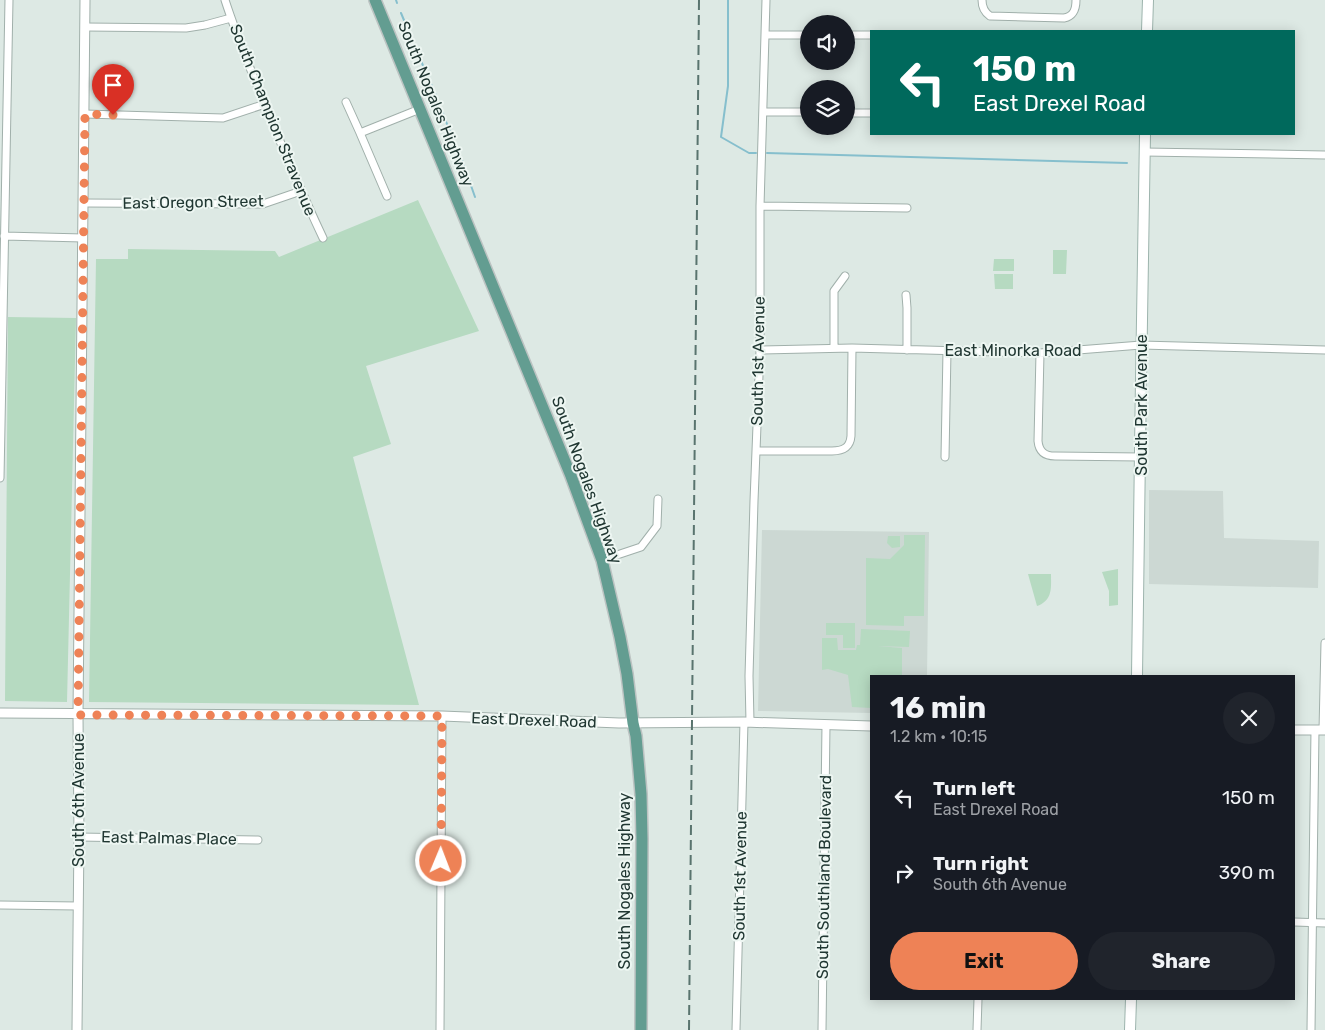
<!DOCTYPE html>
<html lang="en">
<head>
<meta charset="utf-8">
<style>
  body { margin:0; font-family:Rubik,sans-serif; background:#20242c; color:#f1f3f6; height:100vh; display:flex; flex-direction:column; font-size:19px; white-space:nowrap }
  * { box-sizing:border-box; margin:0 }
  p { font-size:16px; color:#9ea1a6 }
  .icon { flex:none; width:28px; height:28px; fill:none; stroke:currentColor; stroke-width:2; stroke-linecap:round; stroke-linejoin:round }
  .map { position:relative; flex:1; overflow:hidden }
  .sheet { position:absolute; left:870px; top:675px; width:425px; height:325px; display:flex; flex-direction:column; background:#171b24; border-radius:0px; box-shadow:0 2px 12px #0003 }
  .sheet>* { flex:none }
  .guide { position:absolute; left:870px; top:30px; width:425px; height:105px; border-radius:0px; box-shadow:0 2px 12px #0003; background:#00695c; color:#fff; overflow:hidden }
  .controls { position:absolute; left:800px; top:15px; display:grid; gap:10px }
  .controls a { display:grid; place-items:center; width:55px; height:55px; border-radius:50%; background:#171b24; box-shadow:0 2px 12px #0003; font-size:25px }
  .pin { position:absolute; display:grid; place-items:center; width:42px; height:42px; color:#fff; margin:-51px -21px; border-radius:50% 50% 50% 0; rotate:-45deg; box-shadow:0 0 5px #0007 }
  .pin .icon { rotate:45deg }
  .me { position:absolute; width:55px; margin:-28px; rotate:1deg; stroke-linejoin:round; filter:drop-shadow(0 0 4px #0008) }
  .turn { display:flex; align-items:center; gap:18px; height:105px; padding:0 20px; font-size:22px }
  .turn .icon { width:65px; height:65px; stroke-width:2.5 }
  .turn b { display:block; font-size:35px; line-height:42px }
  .round { display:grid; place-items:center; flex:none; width:52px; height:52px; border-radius:26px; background:#20242c }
  .head { display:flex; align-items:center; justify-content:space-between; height:85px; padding:0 20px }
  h1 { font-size:30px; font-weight:700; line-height:38px }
  .action { display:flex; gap:10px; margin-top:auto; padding:10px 20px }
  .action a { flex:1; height:58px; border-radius:30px; background:#ee8256; color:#111; font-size:20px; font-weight:700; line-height:58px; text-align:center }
  .action a+a { background:#20242c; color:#f1f3f6 }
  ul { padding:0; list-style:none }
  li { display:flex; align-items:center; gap:15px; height:75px; padding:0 20px }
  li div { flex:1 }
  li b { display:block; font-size:19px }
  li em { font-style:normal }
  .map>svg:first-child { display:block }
  .built { fill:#ccd8d3 }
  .green { fill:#b6dac1 }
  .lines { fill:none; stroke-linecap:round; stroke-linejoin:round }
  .stream { stroke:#86bfcd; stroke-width:2 }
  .minor-casing { stroke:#a1b0ab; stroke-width:9 }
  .tertiary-casing { stroke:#a1b0ab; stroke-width:11 }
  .secondary-casing { stroke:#9db4ad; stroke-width:12 }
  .primary-casing { stroke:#bcc3c2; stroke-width:14 }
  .minor { stroke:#fff; stroke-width:7 }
  .tertiary { stroke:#fff; stroke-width:9 }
  .secondary { stroke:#fff; stroke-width:10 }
  .primary { stroke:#639d91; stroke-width:11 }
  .rail { stroke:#59746e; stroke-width:2; stroke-dasharray:10 5; stroke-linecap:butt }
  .route { stroke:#ee8256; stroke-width:9; stroke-dasharray:0 16.2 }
  .labels { text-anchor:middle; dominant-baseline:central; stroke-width:4; stroke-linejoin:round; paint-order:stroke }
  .street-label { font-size:16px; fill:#203732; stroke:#edf6f2 }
</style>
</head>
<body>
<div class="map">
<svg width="1325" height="1030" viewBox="0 0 1325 1030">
  <rect width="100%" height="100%" fill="#dde9e4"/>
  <path class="built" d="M1149,490L1223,491L1224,538L1319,541L1318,588L1149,584Z
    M762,530L929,532L927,676H871V713L758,711Z"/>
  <path class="green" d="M418,200L479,331L366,366L391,444L353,457L419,705L89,702L96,259H128V249L275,251L279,257Z
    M1053,250H1067L1066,274H1053Z
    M994,259H1014V271H993Z
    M994,274H1013V289H995Z
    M8,317L76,318L67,702L5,701Z
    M904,535H925L924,616H904V626L866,625V558L890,559L904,545Z
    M888,536H900V547L892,548L887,543Z
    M1118,569V605L1109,606V591L1102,572Z
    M1028,574H1051C1051,588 1053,600 1037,606Z
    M826,623H855V648H843V635H826Z
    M861,629L910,631L909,647L877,646L902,648V676H871V708L852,707L848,675L828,669L822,670V638H837L838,650H856L857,645H860Z"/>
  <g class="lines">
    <path class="stream" d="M396,0L397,3
      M728,0V86L721,137L749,153H756
      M401,13L411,37
      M418,54L437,98
      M441,108L456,148
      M767,153L1127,163
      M462,160L475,197"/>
    <defs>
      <path id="minor" d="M225,0C234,28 245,55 256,83C277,135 299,187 323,238
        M982,0C982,7 984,12 990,16L1064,18C1074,16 1076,9 1076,0
        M86,27L186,28L205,25L231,18
        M766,35H809
        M846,35H871
        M346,102L360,133
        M763,112H809
        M846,113H871
        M85,114L223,118L265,104
        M1144,152L1325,155
        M387,196L360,133L420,109
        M84,203L263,204L301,191
        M760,206L907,208
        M4,236L83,238
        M906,295L907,308V350
        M834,348V291L845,276
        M760,350L852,348L1040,353L1141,345L1325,350
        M1040,353L1038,441C1039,451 1044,456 1055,456L1140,457
        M756,451H832C843,451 850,448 851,436L852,348
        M945,457L947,351
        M0,478L9,0
        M602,560L641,547L657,526L658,499
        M750,722L749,676L754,501L760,350V206L766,0
        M1323,730L1325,643
        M79,837L258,840
        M0,905L78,906
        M1294,922L1325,923
        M440,1030L442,716
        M736,1030L744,722
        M822,1030L826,725
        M977,1030L978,999
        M1311,1030L1315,730"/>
      <path id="tertiary" d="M0,713L442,716L619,723L744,722L871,726
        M1294,730H1325
        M77,1030L79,837L78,715L85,0"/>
      <path id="secondary" d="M1147,31L1148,0
        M1137,676C1140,495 1141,315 1145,134
        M1130,1030L1131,999"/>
      <path id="primary" d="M375,0L571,476L602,560L620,637L627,674L633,723L636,736L641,794L642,839L641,1030"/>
    </defs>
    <use href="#minor" class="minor-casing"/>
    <use href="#tertiary" class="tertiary-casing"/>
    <use href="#secondary" class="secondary-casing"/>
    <use href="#primary" class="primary-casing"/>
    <use href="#minor" class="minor"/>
    <use href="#tertiary" class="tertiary"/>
    <use href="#secondary" class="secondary"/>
    <use href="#primary" class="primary"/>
    <path class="rail" d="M689,1030L699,0"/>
  </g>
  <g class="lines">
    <path class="route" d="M113,115L85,114L78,715L442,716L441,861"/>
  </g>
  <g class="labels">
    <g class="street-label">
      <text transform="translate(436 104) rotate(68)">South Nogales Highway</text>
      <text transform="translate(273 120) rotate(68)">South Champion Stravenue</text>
      <text transform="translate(193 202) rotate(-1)">East Oregon Street</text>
      <text x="1013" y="350">East Minorka Road</text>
      <text transform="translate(758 361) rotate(-89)">South 1st Avenue</text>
      <text transform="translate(1141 405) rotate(-90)">South Park Avenue</text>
      <text transform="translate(587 480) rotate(70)">South Nogales Highway</text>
      <text transform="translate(534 720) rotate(2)">East Drexel Road</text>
      <text transform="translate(78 800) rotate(-90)">South 6th Avenue</text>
      <text transform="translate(169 838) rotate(1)">East Palmas Place</text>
      <text transform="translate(740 876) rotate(-89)">South 1st Avenue</text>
      <text transform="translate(824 877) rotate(-89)">South Southland Boulevard</text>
      <text transform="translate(624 881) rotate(-90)">South Nogales Highway</text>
    </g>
  </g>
</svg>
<div class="controls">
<a><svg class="icon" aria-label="sound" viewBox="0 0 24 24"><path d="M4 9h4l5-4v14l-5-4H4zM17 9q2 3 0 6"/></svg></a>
<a><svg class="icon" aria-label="layers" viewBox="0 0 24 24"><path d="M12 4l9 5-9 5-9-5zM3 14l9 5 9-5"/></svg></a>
</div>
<div class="pin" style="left:113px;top:115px;background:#d93025"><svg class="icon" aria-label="arrive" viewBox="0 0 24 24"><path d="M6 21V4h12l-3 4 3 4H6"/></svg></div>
<svg class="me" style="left:441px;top:861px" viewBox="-20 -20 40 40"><circle r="17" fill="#ee8256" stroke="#fff" stroke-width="3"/><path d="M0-11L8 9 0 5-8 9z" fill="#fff"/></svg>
<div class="guide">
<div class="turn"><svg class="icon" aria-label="left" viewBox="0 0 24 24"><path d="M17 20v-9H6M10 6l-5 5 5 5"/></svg><div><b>150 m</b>East Drexel Road</div></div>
</div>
<section class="sheet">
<div class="head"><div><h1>16 min</h1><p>1.2 km · 10:15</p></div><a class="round"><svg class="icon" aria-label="close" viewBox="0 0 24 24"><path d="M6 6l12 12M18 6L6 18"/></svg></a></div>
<ul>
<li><svg class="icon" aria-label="left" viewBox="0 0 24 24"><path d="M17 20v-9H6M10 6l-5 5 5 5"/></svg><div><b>Turn left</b><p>East Drexel Road</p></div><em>150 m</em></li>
<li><svg class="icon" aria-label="right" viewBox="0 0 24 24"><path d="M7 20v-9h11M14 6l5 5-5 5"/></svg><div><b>Turn right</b><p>South 6th Avenue</p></div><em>390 m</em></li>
</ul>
<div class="action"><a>Exit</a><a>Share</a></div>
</section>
</div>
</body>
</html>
